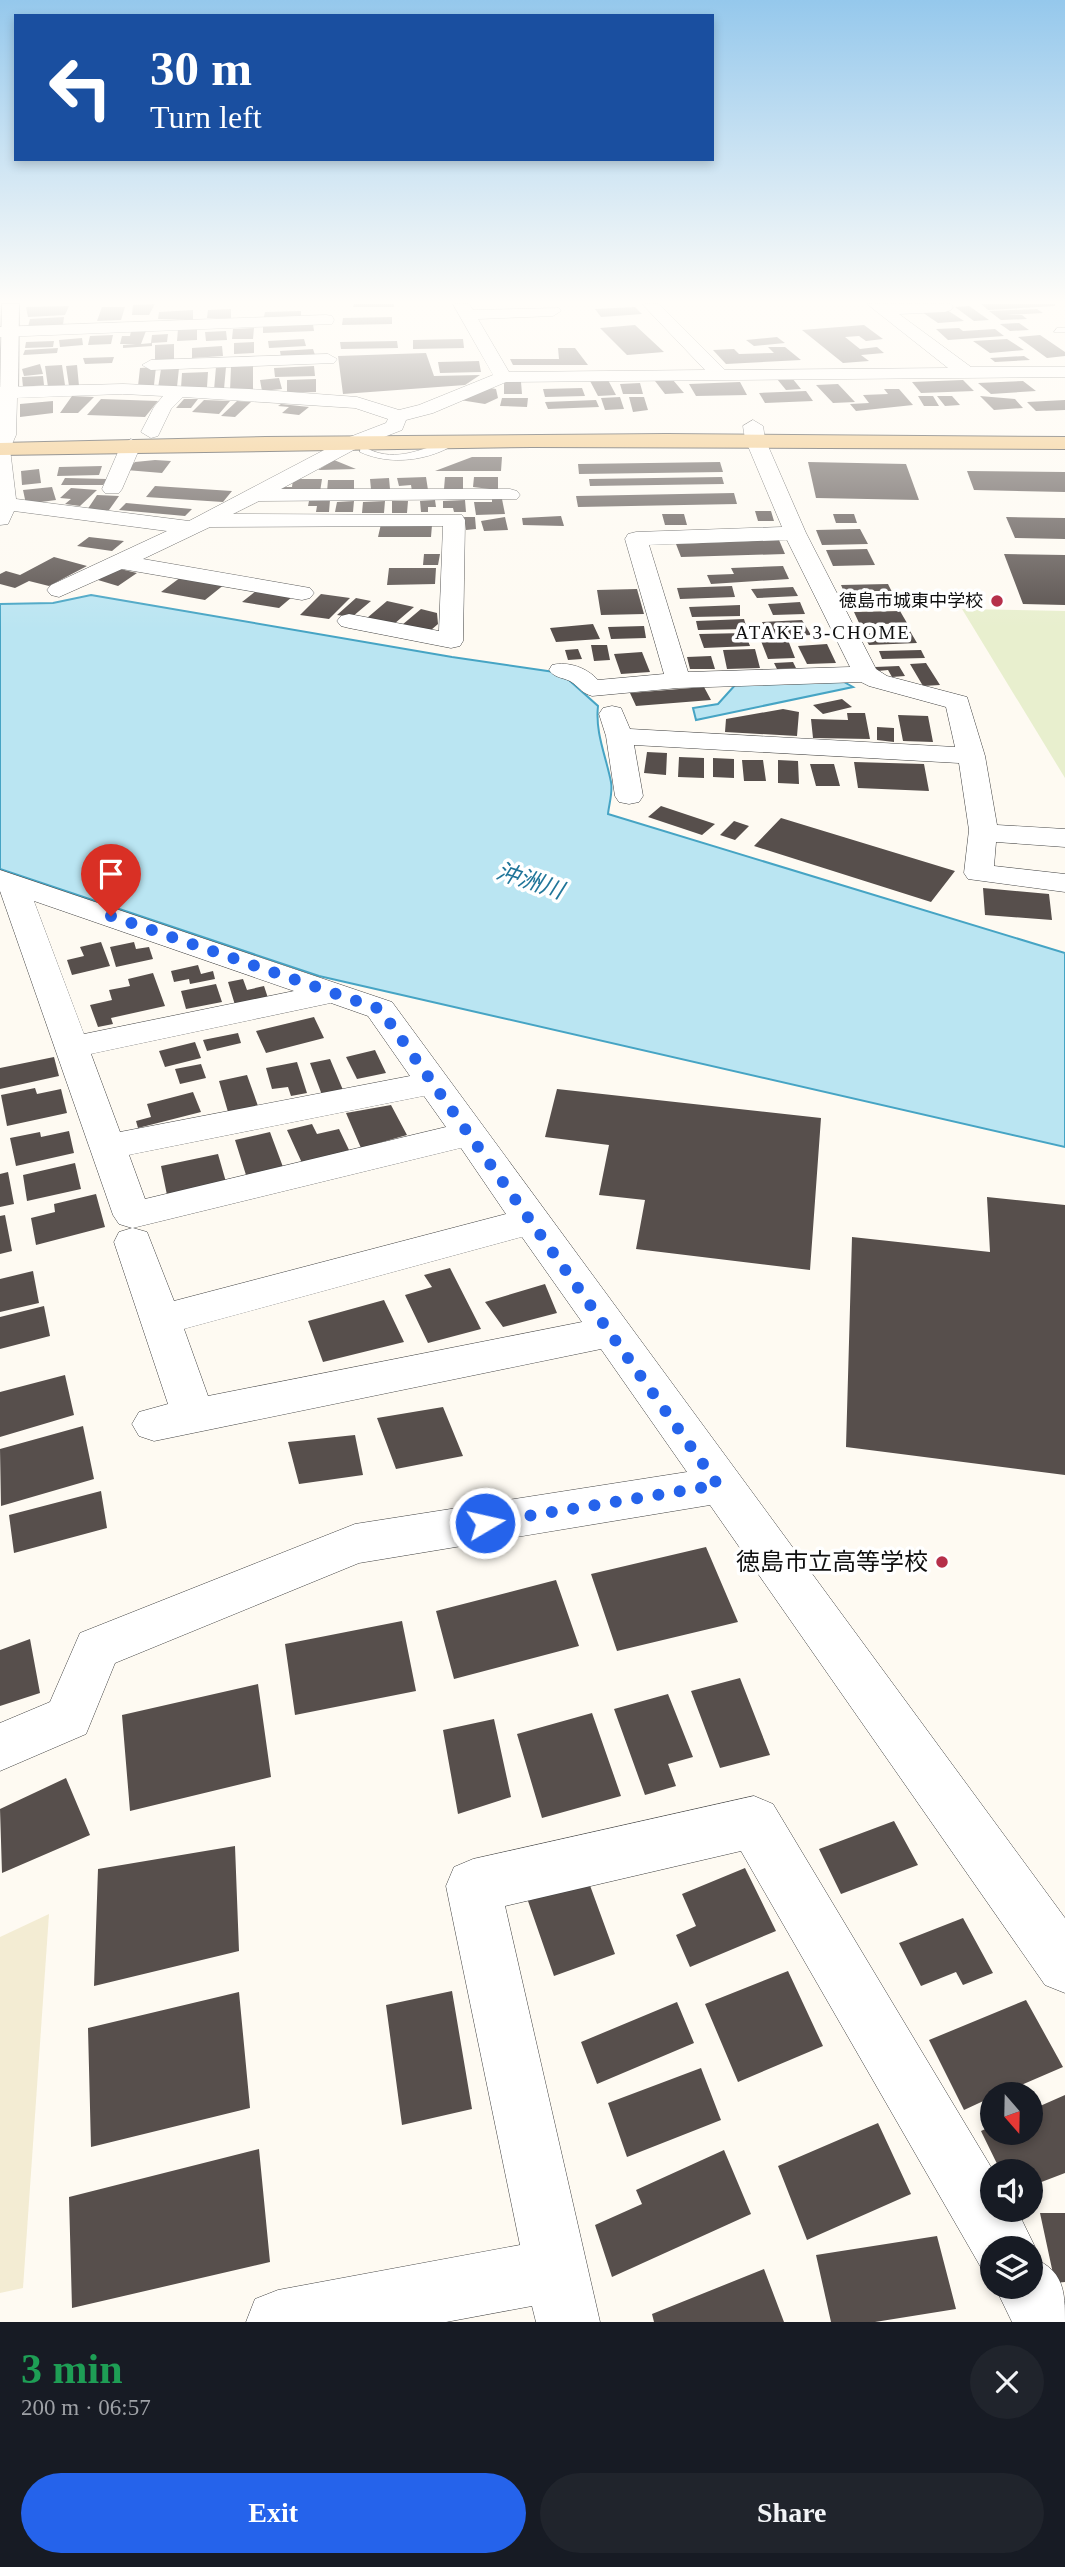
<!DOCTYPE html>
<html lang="en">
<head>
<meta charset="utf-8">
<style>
  body { margin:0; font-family:"Times New Roman","Noto Sans JP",serif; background:#20242c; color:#f1f3f6; height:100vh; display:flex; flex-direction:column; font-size:26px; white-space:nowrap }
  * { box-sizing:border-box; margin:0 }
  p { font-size:23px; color:#9ea1a6 }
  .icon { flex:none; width:38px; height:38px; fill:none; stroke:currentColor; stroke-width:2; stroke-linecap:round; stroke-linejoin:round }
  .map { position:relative; height:2322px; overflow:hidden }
  .details { display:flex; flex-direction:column; background:#171b24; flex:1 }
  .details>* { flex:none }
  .guide { position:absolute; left:14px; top:14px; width:700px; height:147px; border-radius:0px; box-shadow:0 4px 10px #0003; background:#1a4fa0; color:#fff; overflow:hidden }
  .needle { width:46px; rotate:160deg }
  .tools { position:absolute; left:980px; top:2082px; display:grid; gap:14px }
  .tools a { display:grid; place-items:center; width:63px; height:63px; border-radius:50%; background:#171b24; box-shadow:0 4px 10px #0003; font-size:35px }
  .pin { position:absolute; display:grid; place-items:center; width:60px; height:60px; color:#fff; margin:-72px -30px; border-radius:50% 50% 50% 0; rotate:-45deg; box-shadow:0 0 7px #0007 }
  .pin .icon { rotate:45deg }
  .me { position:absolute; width:77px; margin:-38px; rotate:81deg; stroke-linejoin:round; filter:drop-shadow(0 0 5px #0008) }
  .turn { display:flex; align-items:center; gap:24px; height:147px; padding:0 21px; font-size:32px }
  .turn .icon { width:91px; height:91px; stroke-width:2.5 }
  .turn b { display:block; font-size:49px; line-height:60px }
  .round { display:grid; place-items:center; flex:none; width:74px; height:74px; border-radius:37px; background:#20242c }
  .summary { display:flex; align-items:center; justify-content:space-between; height:119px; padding:0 21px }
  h1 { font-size:42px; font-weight:700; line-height:52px; color:#1e9e55 }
  .primary-button { display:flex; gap:14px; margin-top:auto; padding:14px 21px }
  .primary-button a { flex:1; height:80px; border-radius:42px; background:#2563eb; color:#fff; font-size:28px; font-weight:700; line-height:80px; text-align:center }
  .primary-button a+a { background:#20242c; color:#f1f3f6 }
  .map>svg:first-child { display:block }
  .farmland { fill:#f3ecd3 }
  .pitch { fill:#e8efce }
  .water { fill:#bae5f2; stroke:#46a4c4; stroke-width:2 }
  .building { fill:#574f4c }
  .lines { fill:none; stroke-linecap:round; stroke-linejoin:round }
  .service-casing { stroke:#424242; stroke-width:1 }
  .minor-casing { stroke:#424242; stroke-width:1 }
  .tertiary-casing { stroke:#424242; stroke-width:2 }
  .primary-casing { stroke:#202020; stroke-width:2 }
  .service { fill:#fff; fill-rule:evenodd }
  .minor { fill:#fff; fill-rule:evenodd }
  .tertiary { fill:#fff; fill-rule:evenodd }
  .primary { fill:#efbe71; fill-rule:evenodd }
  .route { stroke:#2563eb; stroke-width:12; stroke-dasharray:0 21.6 }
  .poi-dot { fill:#b6304a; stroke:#fff; stroke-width:2.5 }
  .labels { text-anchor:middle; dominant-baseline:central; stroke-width:7; stroke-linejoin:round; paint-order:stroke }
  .far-poi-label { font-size:18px; fill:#0f0f0f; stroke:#fff; text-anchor:end }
  .far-neighbourhood-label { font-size:19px; letter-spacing:2px; fill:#0f0f0f; stroke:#fff }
  .water-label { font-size:23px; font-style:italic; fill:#207599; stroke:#fff }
  .near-poi-label { font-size:24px; fill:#0f0f0f; stroke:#fff; text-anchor:end }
</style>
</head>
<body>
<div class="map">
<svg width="1065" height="2322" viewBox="0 0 1065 2322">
  <rect width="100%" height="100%" fill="#fefaf2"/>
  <path class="farmland" d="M49,1914L23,2288L0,2293V1937Z"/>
  <path class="pitch" d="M962,609L1065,611V778Z"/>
  <path class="water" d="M91,595L452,657L561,673L598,706C595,733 606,756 611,782C613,792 609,804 608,814L1065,953V1147L319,976L0,869V604L53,603Z
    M835,677L853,687L696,720L693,708L718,704L736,684Z"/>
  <path class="building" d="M155,304L149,315H132L133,305Z
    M354,304H394V307H353Z
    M981,304H1055V306L988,310Z
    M69,306L65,315L28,317L26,307Z
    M969,306L989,320L974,321L955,307Z
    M102,307H125L121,320L97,321Z
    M635,307L642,314L601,317L595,309Z
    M231,309V319L207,318L208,310Z
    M1037,309L1043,313L1006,315H1022L1027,319L1001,320L989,311Z
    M193,310V320L158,319L159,312Z
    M947,310L964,321L938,323L922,312Z
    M301,311V316L264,317L265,312Z
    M64,317L63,325L28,327L30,319Z
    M392,317V324L342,325L343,318Z
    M1019,323L1029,330L1010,331L1000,324Z
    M263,324H313L314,331L263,333Z
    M635,325L664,352L627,355L600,328Z
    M864,325L883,339L866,341L859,336L845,337L860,349L877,347L884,353L861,355L869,361L843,363L802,330Z
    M197,328V340L177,341L178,329Z
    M254,328L253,339H232L233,329Z
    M959,328L963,331L995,329L1004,336L948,340L936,329Z
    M131,331H146L141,344L152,343V346L123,348V345L136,344H120L122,336H130Z
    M226,331L227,340L206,341L205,332Z
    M168,334L167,342L151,343L152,335Z
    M113,335L111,344L88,345L90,336Z
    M1040,335L1065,352V356L1047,358L1018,337Z
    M777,337L785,343L754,346L746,340Z
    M82,338L83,345L60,347L59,340Z
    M304,339L306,346L269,348L268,341Z
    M463,339L464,348L413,349V340Z
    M1007,339L1024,350L990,353L973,341Z
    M54,341L53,347L25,348L26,342Z
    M397,341L398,348L341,349L340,342Z
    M254,342V353L234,354V343Z
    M174,344V359L155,360V345Z
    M222,346L223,356L192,358V348Z
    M768,347H785L801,360L726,364L713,350L734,349L739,354L774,353Z
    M58,348L57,353L23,355L25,350Z
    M558,348H575L588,365H513L510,359H559Z
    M313,349L315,355L281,357L280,351Z
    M426,353L434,376L480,375L465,385L343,394L338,356Z
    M1024,356L1030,360L995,362L990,358Z
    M114,357L112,363L85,364L83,358Z
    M479,361L481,372L440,373L438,362Z
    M40,364L43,374L24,376L22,369Z
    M62,365L65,385L48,387L45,366Z
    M77,365L79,386H69L66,366Z
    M253,366V390L230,391L231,367Z
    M314,366L315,376L275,377L274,368Z
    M156,367L154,385L138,386L140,368Z
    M216,367H226L224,389L214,390Z
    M179,368L177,387L158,388L161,369Z
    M208,372L207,387L181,388L182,373Z
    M43,376L44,385L23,387L22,377Z
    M279,378L282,389L262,391L260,380Z
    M792,378L801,389L786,390L777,379Z
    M316,379V392L287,393V380Z
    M608,380L616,395L598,396L590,381Z
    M673,380L684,393L665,394L655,381Z
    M963,380L974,391L921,393L912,382Z
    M1023,381L1036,391L991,394L978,383Z
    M504,382H521L522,394H504Z
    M740,382L747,395L696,396L689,384Z
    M640,383L643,394H623L620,384Z
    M838,384L855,402L833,403L816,385Z
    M485,387L496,389L498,398L485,404L460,400Z
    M582,388L585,396L545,397L543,389Z
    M884,389H899L913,405L856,411L850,404L869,403L863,395L888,394Z
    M806,391L813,401L765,403L759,393Z
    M72,396L94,397L78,413H60Z
    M918,396H933L939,406H924Z
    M937,396H952L960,405L945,406Z
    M980,396L1015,399L1023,408L994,410Z
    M620,397L624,409L605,410L601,398Z
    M629,397H644L648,410L633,412Z
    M502,398H528L527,407L500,406Z
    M101,399L158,401L145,417L87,415Z
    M184,399H198L191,408H176Z
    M204,400L230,401L219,414L192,412Z
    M596,400L599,407L548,409L545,402Z
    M1065,400V410L1036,411L1027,402Z
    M53,401V413L20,417V404Z
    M237,401L251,402L235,417L221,416Z
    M281,404L309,407L299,415L282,413L289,407L278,406Z
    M472,457H502L501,471H435Z
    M155,460L171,461L162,473L126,470L135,462Z
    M334,460L356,469L318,470Z
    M720,462L723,472L579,474L578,464Z
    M808,462L906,464L919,500L816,498Z
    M102,466L99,475L57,476L59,467Z
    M39,469L41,483L22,485L21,471Z
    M967,471L1065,472V492L974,490Z
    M426,477L428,490L412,491L411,485L399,486L397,478Z
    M445,477H463V489H444Z
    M474,477H498V490L473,487Z
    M722,477L724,484L590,486L589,479Z
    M65,478L107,479L103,485H61Z
    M389,478L390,489H371L370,479Z
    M293,479H322L320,492H278L279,487H292Z
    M328,480H354V491L327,492Z
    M155,486L232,491L223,502L146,497Z
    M52,487L56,500L26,504L23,490Z
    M71,488L97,490L80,506L65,504L71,499L60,498Z
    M734,493L737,504L578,507L576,496Z
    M97,495L119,496L109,510H87Z
    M492,499H502L505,514L476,515L474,502H492Z
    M330,500L329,512H316L317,506H308L309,501Z
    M435,500L436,507H428V512H421L420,501Z
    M465,500L466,512H454L453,508H443V501Z
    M354,501L353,512H335L337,502Z
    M385,501L384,513H362L363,502Z
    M392,501H408L407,513H392Z
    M126,503L192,509L185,516L119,510Z
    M755,511H771L774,521H758Z
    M662,514H684L687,525H665Z
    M833,514H854L857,523H836Z
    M561,516L564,526L523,525L522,518Z
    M464,517H475L476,529L466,530Z
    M505,517L508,530L484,531L481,521Z
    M1006,517L1065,518V539L1015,538Z
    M381,524L432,525L431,537H378Z
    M860,529L868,544L822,545L816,530Z
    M89,537L124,541L112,551L77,546Z
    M779,540L785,554L681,557L676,544Z
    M867,549L875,565L833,566L826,550Z
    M424,554H440L438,565H423Z
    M1004,554L1065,555V605L1023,604Z
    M54,557L87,566L49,586L29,581L15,588L0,584V574L6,571L20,575Z
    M783,566L789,579L711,584L707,575L734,574L731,568Z
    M116,568L137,573L118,586L98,580Z
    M389,568H436L435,584L387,585Z
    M181,577L225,584L205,600L161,592Z
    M888,584L895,598L847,599L841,585Z
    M732,586L735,597L680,599L677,588Z
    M793,587L798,596L757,598L751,589Z
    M637,589L644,614L601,615L597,590Z
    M256,591L292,597L279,608L242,602Z
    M321,594L350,598L329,619L300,615Z
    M356,598L371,601L352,617L337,615Z
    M387,601L414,607L394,624L367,618Z
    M800,602L805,614L773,615L768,604Z
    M740,605V616L692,617L689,607Z
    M421,609L437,613L438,624L431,630L402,625Z
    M900,611L907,623L860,625L854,612Z
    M744,619L747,629L698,630L696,621Z
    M802,620L811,635L770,637L762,622Z
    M593,624L600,639L556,642L550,628Z
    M644,626L646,638L611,639L608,627Z
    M910,631L917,643L869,645L863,634Z
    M745,633L750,646L704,648L699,634Z
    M788,640L795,658L768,659L761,641Z
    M827,644L836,663L807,664L798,646Z
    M591,645H607L610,660L594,661Z
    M578,649L582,659L568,660L565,650Z
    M755,649L760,668L727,669L723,650Z
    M921,650L925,658L882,659L879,651Z
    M642,652L650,672L621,674L614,654Z
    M711,656L715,669H690L687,657Z
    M793,662L796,668L777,669L774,663Z
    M926,663L940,685L923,686L910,664Z
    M899,666L905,676L892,677L888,670L878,671L875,667Z
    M704,687L711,700L636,706L630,693Z
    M842,699L852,707L823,714L813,705Z
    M783,709L799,712L797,736L725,732L726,719Z
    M847,713H865L870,739L813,738L811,719L848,720Z
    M898,715L928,716L933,742L903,741Z
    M877,727L894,728V742L877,740Z
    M647,752L667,753L666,775L644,773Z
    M679,757L704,758V778L678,777Z
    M713,758L734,759V778L713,777Z
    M742,760H763L766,781H744Z
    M778,760L798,761L799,784L778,783Z
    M854,762L924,764L929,791L858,788Z
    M810,764H834L840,786H816Z
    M661,806L715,824L702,835L648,817Z
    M781,818L955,871L931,902L754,846Z
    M734,821L749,826L735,840L720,835Z
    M983,888L1049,894L1052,920L985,915Z
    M101,942L110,966L72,975L67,960L84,956L80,947Z
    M134,942L136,949L149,947L153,959L116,967L110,947Z
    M198,965L201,974L213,971L215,979L190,984L189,979L174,982L171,971Z
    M153,973L165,1006L111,1018L113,1024L98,1027L90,1005L112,1000L109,990L130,986L128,979Z
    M243,979L247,990L264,986L268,998L235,1005L228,982Z
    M216,984L222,1002L186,1009L181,991Z
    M314,1017L324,1038L266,1053L256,1031Z
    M238,1033L241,1043L207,1051L203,1040Z
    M195,1042L201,1058L165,1067L159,1051Z
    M375,1050L386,1073L357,1079L346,1057Z
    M54,1057L59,1076L0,1089V1068Z
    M330,1059L343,1090L322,1095L310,1063Z
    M297,1062L307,1093L291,1096L288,1087L272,1089L266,1068Z
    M201,1064L206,1078L180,1084L175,1069Z
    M247,1075L258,1106L228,1112L219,1081Z
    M35,1088L37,1094L61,1089L67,1113L7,1126L1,1095Z
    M557,1089L821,1118L810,1270L636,1249L645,1200L599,1195L609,1145L545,1137Z
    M193,1092L201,1112L138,1128L136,1121L151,1117L147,1104Z
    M391,1105L407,1135L361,1148L346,1113Z
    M312,1124L317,1134L339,1129L349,1150L302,1163L287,1130Z
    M69,1131L74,1153L16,1166L10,1138L40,1132L41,1137Z
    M270,1132L283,1167L246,1175L235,1140Z
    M218,1154L226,1182L167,1195L161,1166Z
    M75,1163L81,1189L27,1201L23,1175Z
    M8,1172L14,1204L0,1207V1174Z
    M96,1194L105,1227L36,1245L31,1218L55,1212L54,1204Z
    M987,1197L1065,1205V1475L846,1447L852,1237L990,1252Z
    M5,1215L12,1251L0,1254V1216Z
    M450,1268L481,1329L428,1343L405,1295L432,1287L424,1275Z
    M33,1271L39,1303L0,1312V1279Z
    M545,1284L557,1313L503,1327L485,1302Z
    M384,1300L404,1342L323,1362L308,1321Z
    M44,1306L50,1336L0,1349V1317Z
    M65,1375L74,1415L0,1437V1392Z
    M443,1407L463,1456L396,1469L377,1418Z
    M83,1426L94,1479L1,1506L0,1449Z
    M355,1435L363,1475L299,1484L288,1442Z
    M101,1491L107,1528L14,1553L9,1515Z
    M706,1547L738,1622L617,1651L591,1574Z
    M556,1580L579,1646L454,1679L436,1611Z
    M402,1621L416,1691L295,1715L285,1644Z
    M30,1639L40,1693L0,1706V1650Z
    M740,1678L770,1755L720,1768L691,1691Z
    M258,1684L271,1777L130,1811L122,1715Z
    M668,1694L693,1757L668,1764L676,1786L645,1795L614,1709Z
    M592,1713L621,1796L542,1818L517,1734Z
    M494,1719L511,1797L458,1814L443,1730Z
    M66,1778L90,1835L2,1873L0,1809Z
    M894,1821L918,1865L841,1894L819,1849Z
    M235,1846L239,1951L94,1986L98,1869Z
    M745,1868L776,1931L690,1967L676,1935L696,1926L682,1894Z
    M588,1880L615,1954L554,1976L528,1901Z
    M963,1918L993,1973L963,1985L956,1972L921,1986L899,1943Z
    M788,1971L823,2046L738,2082L705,2004Z
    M452,1991L472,2109L402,2125L386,2005Z
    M239,1992L250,2108L91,2147L88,2028Z
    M1026,2000L1063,2067L998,2095H992V2097L964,2110L929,2040Z
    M677,2002L694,2043L597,2084L581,2042Z
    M701,2068L721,2120L627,2157L608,2103Z
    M1065,2095V2173L1031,2186V2172H1001L981,2131L992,2126V2133H1031V2110Z
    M878,2123L911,2194L807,2240L778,2166Z
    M259,2149L270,2262L72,2308L69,2197Z
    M724,2150L751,2214L612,2277L595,2225L642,2204L636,2190Z
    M1040,2213H1065V2282L1055,2283Z
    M937,2236L956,2309L875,2322H831L816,2255Z
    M764,2269L784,2322H654L652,2314Z"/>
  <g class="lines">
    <defs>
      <path id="service" d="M1057,328H1065V332H1054Z
        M361,440H367L368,449C398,463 422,448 452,440L457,443C429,461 390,466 360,452Z"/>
      <path id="minor" d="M453,304H469L473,310L559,308L561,311L553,316L478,319L509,372L705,370L642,304H659L725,370L948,368L867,304H951L953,307L951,310L945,312L899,314L971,367H1065V377L506,382L433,413L406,420L402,430L361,446L281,489H510L517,491L520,495L517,499L259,501L233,514L462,515L465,520L463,641L460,646L451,648L349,628L341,626L337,621L341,616L349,614L439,631L443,526L210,527L143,559L310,588L314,593L310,598L302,600L122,569L59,597L51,595L47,590L51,585L167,531L14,511L8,524L0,525V387L123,384L249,389L357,397L399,410L419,405L493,375ZM123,394L163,396L154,407L141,432L151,438L158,436L171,409L183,397L355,408L388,419L386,423L347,438L189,521L16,499L10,449L16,435L17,398Z
        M326,315L332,316L334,320L332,324L0,337V327Z
        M328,354L337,359L334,363L151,370L142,365L151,360Z
        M753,420L763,426L765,439L806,533L876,669L887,676L967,697L985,756L997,825L1065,829V847L996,842L994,866L1065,874V892L968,879L964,873L969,830L959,763L634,745L643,796L639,802L629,804L619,802L615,796L606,736L599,714L603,708L612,706L621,708L630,729L955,747L946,707L869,686L861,682L678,688L592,696C582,693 581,689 573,683C565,677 555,679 549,670L552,665C569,661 587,668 598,680L664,674L625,539L628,534L636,532L782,527L745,439L743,426ZM787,540L850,667L688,672L649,545Z
        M131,439L141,445L122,489L119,493H105L102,489L121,445Z
        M0,870L392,1002L1065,1918V1993L1045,1985L710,1505L359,1563L115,1663L86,1734L0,1771V1723L50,1702L80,1633L355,1524L687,1472L601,1349L154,1441L139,1436L132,1424L139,1412L168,1404L114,1242L119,1232L132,1228L119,1224L113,1215L0,891ZM34,901L294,991L84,1034ZM331,1003L368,1016L410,1076L120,1132L91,1054ZM424,1096L446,1127L145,1199L129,1155ZM461,1148L506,1214L174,1301L147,1232L133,1228ZM522,1237L582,1322L208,1396L184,1329Z
        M754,1796L773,1804L994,2172L992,2210H1017L1036,2249L1033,2258C1064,2271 1065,2291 1065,2322H1012L995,2287H1031V2249H992V2275L983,2271L741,1851L505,1906L600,2322H536L532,2306L446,2322H246L255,2299L278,2290L520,2245L446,1886L454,1867L473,1859Z"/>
      <path id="tertiary" d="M2,304H19L18,393L8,399L0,395Z"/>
      <path id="primary" d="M666,434L1065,437V449L532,447L0,455V443L266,437Z"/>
    </defs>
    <use href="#service" class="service-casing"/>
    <use href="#minor" class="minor-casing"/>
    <use href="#tertiary" class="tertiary-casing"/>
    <use href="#primary" class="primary-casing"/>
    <use href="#service" class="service"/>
    <use href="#minor" class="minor"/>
    <use href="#tertiary" class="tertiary"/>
    <use href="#primary" class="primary"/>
  </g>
  <linearGradient id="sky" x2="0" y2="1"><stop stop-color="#95c8ec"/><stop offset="0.48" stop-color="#fffdf9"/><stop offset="1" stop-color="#fffdf9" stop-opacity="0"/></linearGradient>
  <rect width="1065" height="629" fill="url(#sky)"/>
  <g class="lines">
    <path class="route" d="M111,916L380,1009L718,1485L485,1523"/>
  </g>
  <g class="poi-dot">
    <circle cx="997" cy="601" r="7"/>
    <circle cx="942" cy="1562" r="7"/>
  </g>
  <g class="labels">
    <g class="far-poi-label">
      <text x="983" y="601">徳島市城東中学校</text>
    </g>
    <g class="far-neighbourhood-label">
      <text x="823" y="632">ATAKE 3-CHOME</text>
    </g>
    <g class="water-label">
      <text transform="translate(530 881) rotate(18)">沖洲川</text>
    </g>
    <g class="near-poi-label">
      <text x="928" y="1562">徳島市立高等学校</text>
    </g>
  </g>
</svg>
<div class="tools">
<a><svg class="needle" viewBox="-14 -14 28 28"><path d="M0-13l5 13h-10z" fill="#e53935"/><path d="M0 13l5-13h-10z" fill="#9ea1a6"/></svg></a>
<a><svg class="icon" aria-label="sound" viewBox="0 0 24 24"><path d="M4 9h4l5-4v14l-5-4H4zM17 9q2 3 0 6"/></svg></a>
<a><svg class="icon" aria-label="layers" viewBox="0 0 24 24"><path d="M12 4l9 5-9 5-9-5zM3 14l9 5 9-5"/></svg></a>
</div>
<div class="pin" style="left:111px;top:916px;background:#d93025"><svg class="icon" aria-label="arrive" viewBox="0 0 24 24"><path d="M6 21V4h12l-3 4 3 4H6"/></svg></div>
<svg class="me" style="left:485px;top:1523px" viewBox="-20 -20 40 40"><circle r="17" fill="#2563eb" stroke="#fff" stroke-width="3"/><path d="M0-11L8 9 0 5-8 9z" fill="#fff"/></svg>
<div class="guide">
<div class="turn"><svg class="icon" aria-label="left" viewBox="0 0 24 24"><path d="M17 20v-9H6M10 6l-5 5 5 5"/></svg><div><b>30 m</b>Turn left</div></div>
</div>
</div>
<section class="details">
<div class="summary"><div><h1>3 min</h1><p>200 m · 06:57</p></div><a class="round"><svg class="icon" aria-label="close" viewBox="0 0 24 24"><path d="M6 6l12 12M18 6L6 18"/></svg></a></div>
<div class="primary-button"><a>Exit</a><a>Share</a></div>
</section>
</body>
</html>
